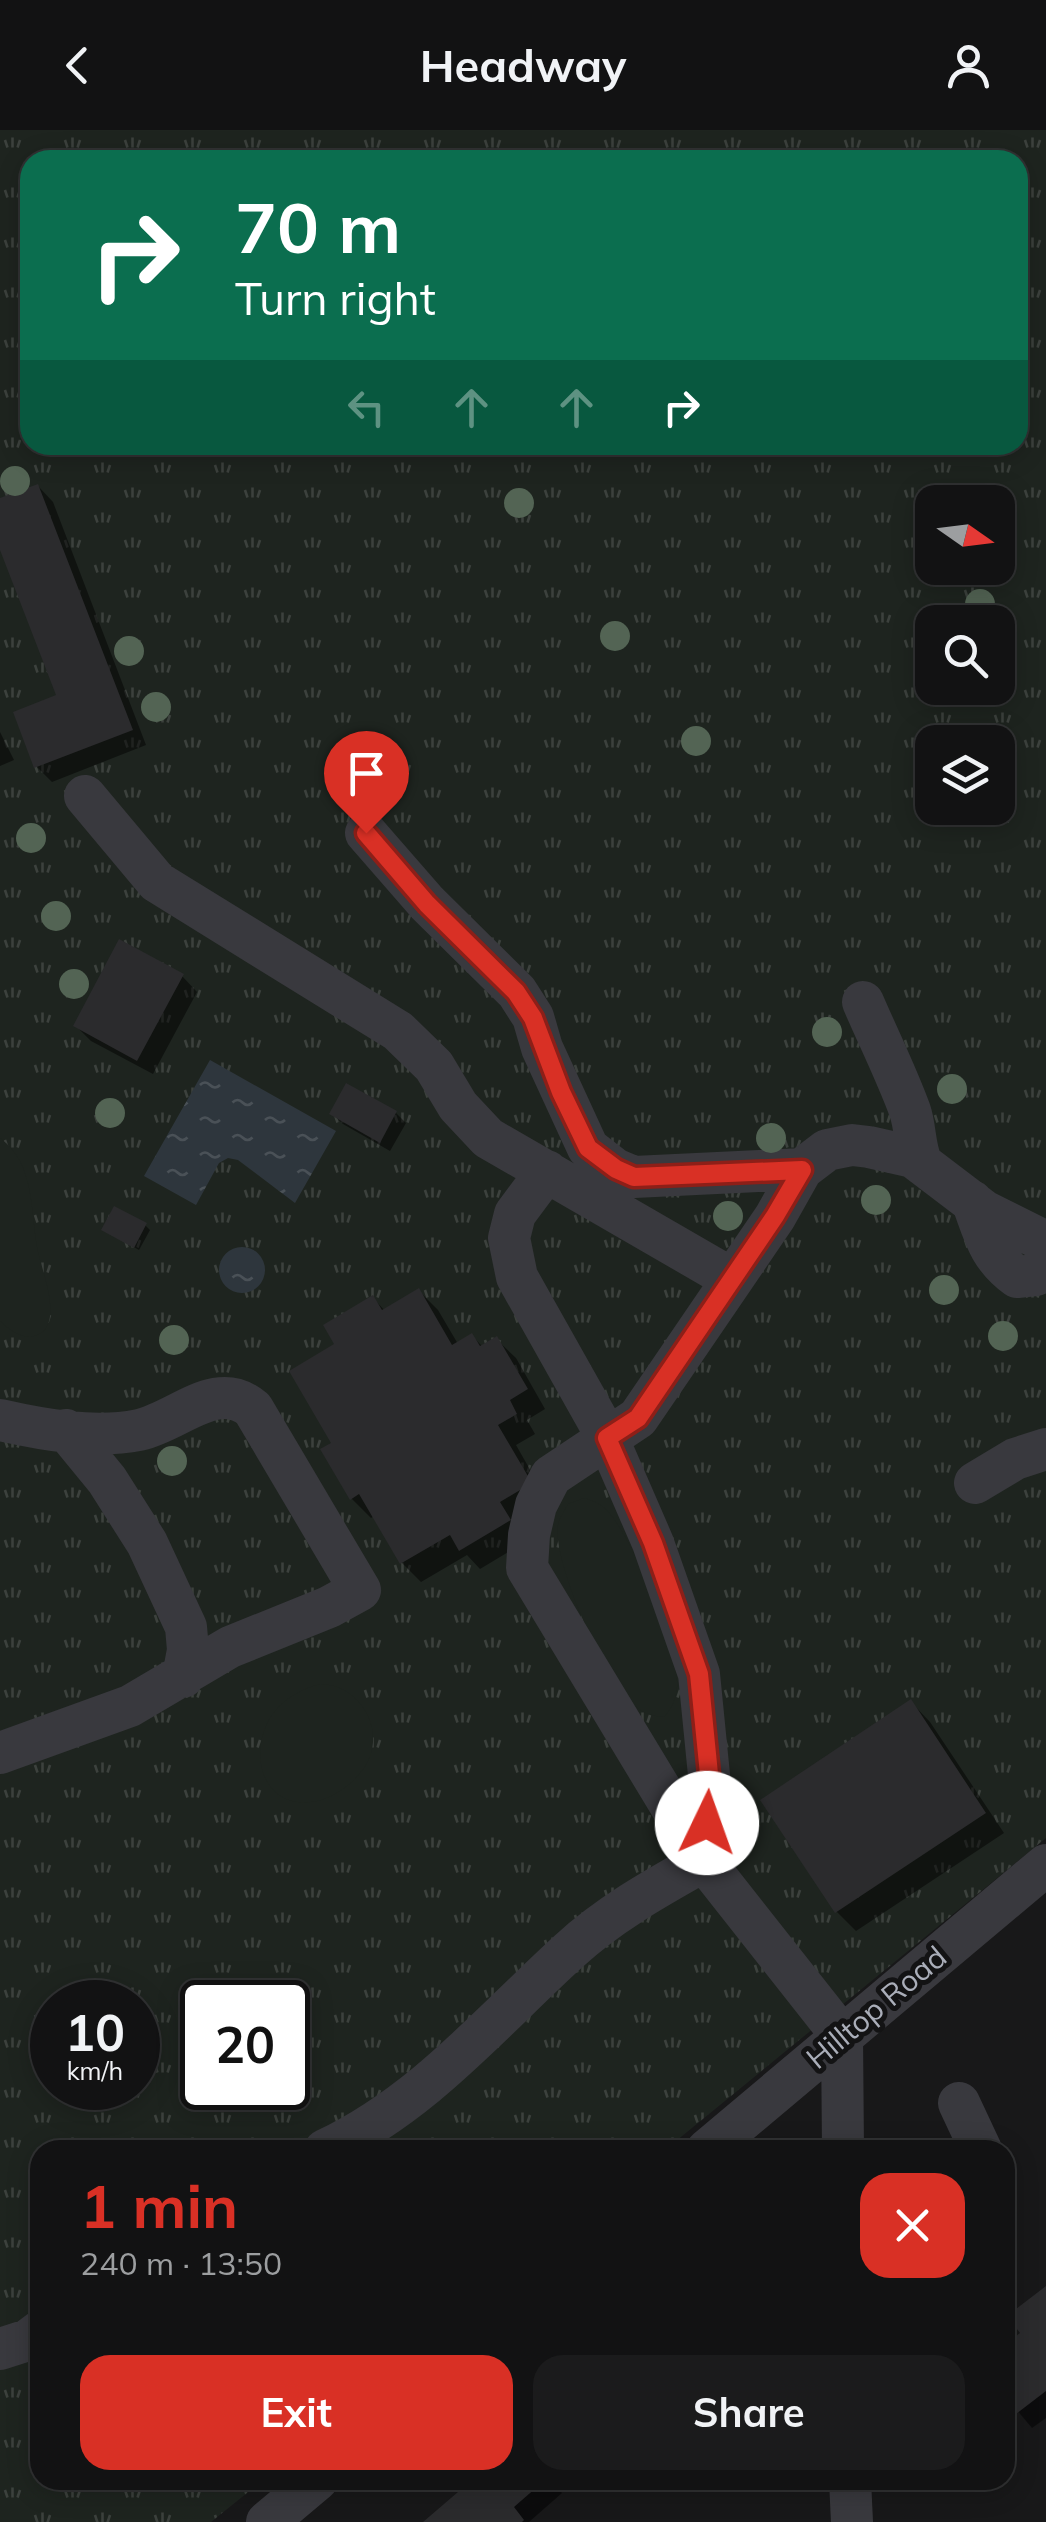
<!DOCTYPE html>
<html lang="en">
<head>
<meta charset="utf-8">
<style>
  body { margin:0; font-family:Mulish,sans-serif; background:#1b1b1c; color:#f1f3f6; height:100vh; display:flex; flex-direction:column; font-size:38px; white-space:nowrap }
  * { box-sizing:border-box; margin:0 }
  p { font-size:32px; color:#9c9ea0 }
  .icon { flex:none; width:55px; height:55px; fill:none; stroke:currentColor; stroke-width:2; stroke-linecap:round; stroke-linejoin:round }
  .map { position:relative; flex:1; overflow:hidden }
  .details { position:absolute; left:30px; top:2010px; width:985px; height:350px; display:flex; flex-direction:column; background:#121213; border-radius:30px; box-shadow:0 5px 25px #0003,0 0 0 2px #313233 }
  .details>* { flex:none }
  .guide { position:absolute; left:20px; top:20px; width:1008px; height:305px; border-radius:30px; box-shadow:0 5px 25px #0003,0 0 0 2px #313233; background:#0b6e4f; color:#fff; overflow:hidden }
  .needle { width:65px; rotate:104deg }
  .tools { position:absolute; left:915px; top:355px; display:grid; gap:20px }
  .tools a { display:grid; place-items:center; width:100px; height:100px; border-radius:20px; background:#121213; box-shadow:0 5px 25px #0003,0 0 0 2px #313233; font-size:50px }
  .speed { position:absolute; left:30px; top:1850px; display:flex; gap:20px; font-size:50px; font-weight:700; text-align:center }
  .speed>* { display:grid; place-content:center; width:130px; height:130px; border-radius:50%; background:#121213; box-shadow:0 5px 25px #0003,0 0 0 2px #313233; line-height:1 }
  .speed small { font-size:25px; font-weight:400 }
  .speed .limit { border:5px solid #111; border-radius:15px; background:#fff; color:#111 }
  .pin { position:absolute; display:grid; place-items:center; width:85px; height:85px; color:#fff; margin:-102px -42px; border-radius:50% 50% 50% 0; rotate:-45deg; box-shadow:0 0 10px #0007 }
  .pin .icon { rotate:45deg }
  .me { position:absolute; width:110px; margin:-55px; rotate:3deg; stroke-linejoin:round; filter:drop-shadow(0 0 8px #0008) }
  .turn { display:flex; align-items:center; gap:35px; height:210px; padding:0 50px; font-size:45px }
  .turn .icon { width:130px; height:130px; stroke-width:2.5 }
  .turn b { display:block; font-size:70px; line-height:85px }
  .lanes { display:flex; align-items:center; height:95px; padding:0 50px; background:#0003; justify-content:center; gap:50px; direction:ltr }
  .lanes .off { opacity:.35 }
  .round { display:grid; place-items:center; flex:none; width:105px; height:105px; border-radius:30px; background:#1b1b1c }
  .overview { display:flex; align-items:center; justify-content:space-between; height:170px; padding:0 50px }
  h1 { font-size:60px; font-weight:700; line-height:75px; color:#d93025 }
  .action { display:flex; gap:20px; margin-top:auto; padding:20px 50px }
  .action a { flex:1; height:115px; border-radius:30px; background:#d93025; color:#fff; font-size:40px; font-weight:700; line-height:115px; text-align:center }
  .action a+a { background:#1b1b1c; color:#f1f3f6 }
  header { display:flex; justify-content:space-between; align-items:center; height:130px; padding:0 50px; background:#121213; font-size:45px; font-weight:700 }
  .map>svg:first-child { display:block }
  .grass { fill:url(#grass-tufts); fill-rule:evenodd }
  .pitch { fill:#1e241f }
  .water { fill:url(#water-ripples) }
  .shadow { fill:#0007 }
  .building { fill:#2b2b2d }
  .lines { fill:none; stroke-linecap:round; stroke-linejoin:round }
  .minor { stroke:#39393e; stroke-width:42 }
  .tree { fill:#536454 }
  .route-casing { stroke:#8d1f18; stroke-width:25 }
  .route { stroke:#d93025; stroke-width:18 }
  .labels { text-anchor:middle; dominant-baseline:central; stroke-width:10; stroke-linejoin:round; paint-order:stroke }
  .street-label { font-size:30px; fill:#aaaeb9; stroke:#131314 }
</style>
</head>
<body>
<header><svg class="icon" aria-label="back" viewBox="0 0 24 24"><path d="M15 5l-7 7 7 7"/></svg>Headway<svg class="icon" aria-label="person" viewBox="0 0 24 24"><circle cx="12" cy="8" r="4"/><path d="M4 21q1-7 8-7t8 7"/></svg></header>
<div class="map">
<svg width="1046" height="2392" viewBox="0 0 1046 2392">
  <defs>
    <pattern id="grass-tufts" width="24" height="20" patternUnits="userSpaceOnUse" patternTransform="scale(2.5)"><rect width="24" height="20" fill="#1e241f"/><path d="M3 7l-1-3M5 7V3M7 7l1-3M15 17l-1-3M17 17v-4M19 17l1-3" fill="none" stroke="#3c413d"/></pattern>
    <pattern id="water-ripples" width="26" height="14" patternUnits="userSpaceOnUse" patternTransform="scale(2.5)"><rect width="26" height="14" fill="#2e363d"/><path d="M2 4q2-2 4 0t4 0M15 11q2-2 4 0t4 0" fill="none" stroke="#4a5157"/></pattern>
  </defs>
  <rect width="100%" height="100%" fill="#181819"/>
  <path class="grass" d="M0,0H1046V1708L665,2020H40V2350H263L211,2392H0ZM30,30H1018V315H30ZM932,372H998V438H932ZM932,492H998V558H932ZM932,612H998V678H932ZM52,1872H138V1958H52ZM202,1872H288V1958H202Z"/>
  <path class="pitch" d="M0,1008C36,1034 30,1083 38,1122C42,1141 66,1199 34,1206C20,1209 9,1199 0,1191Z
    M584,1368C595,1371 603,1375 610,1384C635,1414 675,1512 677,1551C678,1564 673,1577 665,1586C647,1589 630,1574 620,1560C598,1529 553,1432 558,1395C559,1388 565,1380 568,1374Z
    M320,1554C354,1554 381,1589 371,1623C362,1653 323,1679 292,1671C253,1660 253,1607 275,1581C287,1567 302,1559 320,1554Z"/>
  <path class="water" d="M210,930L336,1001L295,1073L238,1030L228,1028L219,1033L196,1075L144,1046Z
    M219 1140a23 23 0 1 1 46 0a23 23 0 1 1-46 0Z"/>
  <path class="shadow" d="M38,356L53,372L146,615L52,652L37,637L59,567L0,413V371Z
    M0,602L14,630L0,636Z
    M182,846L197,862L153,944L91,911L76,896Z
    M347,956L396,983L406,993L390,1021L343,994L333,984Z
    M145,1095L150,1100L139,1120L104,1100Z
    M419,1161L438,1180L458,1214L472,1206L483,1217L496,1209L516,1228L545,1279L527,1290L535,1304L516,1315L549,1373L528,1410L480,1439L467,1425L421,1452L402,1433L374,1386L371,1388L352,1369L334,1314L337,1215L373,1168L385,1181Z
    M911,1572L930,1592L1004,1703L856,1801L837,1782L764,1671Z
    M1046,2159V2288L1032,2298L1005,2266V2217L1023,2204Z
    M476,2350H550L562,2363L529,2392H427Z"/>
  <path class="building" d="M38,354L133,600L34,638L13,582L56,565L0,420V368Z
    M119,809L184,844L137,931L73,896Z
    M346,953L397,981L380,1013L329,984Z
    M114,1076L147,1093L134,1118L101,1100Z
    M419,1158L452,1215L472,1203L480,1216L497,1206L528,1259L510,1270L517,1284L498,1295L532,1353L500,1372L511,1390L459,1421L450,1405L400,1434L359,1364L350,1370L320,1319L331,1313L289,1241L334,1214L323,1195L373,1165L382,1180Z
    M911,1569L986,1683L835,1783L760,1670Z
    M1046,2156V2261L1016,2284L1005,2270V2214L1020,2203L1007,2186Z
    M472,2350H545L514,2377L524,2390L522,2392H423Z"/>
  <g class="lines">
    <path class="minor" d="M85,666L157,752L398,901L434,936L458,976L488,1008L732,1149
      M366,703L427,773L517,862L533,887L542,918L588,1018L615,1039L634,1047L802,1039L827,1020L852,1015L869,1017L913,1027L984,1081L1046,1112
      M863,872C878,907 897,945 910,981C916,999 914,1016 922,1034
      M802,1039L775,1087L638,1288L551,1346L536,1375L529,1405L527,1438L704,1731L842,1906L843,2020
      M972,1071C984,1103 988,1126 1017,1147L1036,1145L1046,1137
      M0,1290C44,1300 95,1309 139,1300C179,1291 217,1248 253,1279L360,1460L329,1477L230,1517L130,1576L0,1623
      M66,1300L107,1350L147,1413L186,1497L188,1520L183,1547
      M975,1353L1015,1329L1046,1319
      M959,1973L981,2020
      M325,2020C423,1974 491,1892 569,1821C609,1784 656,1758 704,1731L710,1655L699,1544L653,1413L607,1307L517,1147L509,1108L515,1084L547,1041
      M707,2020L1046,1735
      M0,2219L28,2210L40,2201
      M850,2350L852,2392
      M267,2392L317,2350"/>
  </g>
  <g class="tree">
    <circle cx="15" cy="351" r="15"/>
    <circle cx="519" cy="373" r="15"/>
    <circle cx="980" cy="474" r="15"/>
    <circle cx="615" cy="506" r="15"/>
    <circle cx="129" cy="521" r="15"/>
    <circle cx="156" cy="577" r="15"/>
    <circle cx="696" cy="611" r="15"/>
    <circle cx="31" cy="708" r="15"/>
    <circle cx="56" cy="786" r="15"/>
    <circle cx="74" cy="854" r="15"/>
    <circle cx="827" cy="902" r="15"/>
    <circle cx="952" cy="959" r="15"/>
    <circle cx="110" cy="983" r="15"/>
    <circle cx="771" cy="1008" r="15"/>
    <circle cx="876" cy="1070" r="15"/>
    <circle cx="728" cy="1086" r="15"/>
    <circle cx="944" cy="1160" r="15"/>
    <circle cx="1003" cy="1206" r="15"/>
    <circle cx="174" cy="1210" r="15"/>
    <circle cx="172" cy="1331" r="15"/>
  </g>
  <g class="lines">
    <defs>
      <path id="route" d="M366,703L427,774L516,862L533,888L561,962L588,1018L616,1039L634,1047L802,1040L775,1086L638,1288L607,1308L653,1413L699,1544L710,1654L707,1693"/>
    </defs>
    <use href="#route" class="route-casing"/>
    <use href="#route" class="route"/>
  </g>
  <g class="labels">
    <g class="street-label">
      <text transform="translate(876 1877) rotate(-40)">Hilltop Road</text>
    </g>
  </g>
</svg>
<div class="tools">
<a><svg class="needle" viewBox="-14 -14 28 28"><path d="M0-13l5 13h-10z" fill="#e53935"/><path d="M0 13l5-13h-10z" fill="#9c9ea0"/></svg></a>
<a><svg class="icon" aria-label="search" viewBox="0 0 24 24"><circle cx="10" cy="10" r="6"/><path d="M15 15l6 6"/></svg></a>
<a><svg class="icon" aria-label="layers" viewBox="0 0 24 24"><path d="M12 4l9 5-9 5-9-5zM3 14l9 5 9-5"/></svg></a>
</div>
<div class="speed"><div>10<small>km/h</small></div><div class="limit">20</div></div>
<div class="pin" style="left:366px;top:703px;background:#d93025"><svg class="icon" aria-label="arrive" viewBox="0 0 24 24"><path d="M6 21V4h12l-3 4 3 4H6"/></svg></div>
<svg class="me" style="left:707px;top:1693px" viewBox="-20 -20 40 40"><circle r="19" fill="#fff"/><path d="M0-13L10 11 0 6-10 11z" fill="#d93025"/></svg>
<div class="guide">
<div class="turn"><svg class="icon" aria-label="right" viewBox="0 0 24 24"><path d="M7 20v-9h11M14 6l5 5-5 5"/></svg><div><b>70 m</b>Turn right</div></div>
<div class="lanes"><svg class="icon off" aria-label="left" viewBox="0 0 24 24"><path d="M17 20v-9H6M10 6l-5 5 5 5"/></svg><svg class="icon off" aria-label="ahead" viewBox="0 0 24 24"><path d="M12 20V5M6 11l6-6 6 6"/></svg><svg class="icon off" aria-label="ahead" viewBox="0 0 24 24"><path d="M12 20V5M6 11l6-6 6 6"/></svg><svg class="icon" aria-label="right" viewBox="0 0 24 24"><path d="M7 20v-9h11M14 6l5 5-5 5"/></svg></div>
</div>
<section class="details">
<div class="overview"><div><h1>1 min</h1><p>240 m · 13:50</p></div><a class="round" style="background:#d93025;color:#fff"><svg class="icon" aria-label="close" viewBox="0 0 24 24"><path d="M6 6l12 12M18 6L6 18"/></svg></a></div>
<div class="action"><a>Exit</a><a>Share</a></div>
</section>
</div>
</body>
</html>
